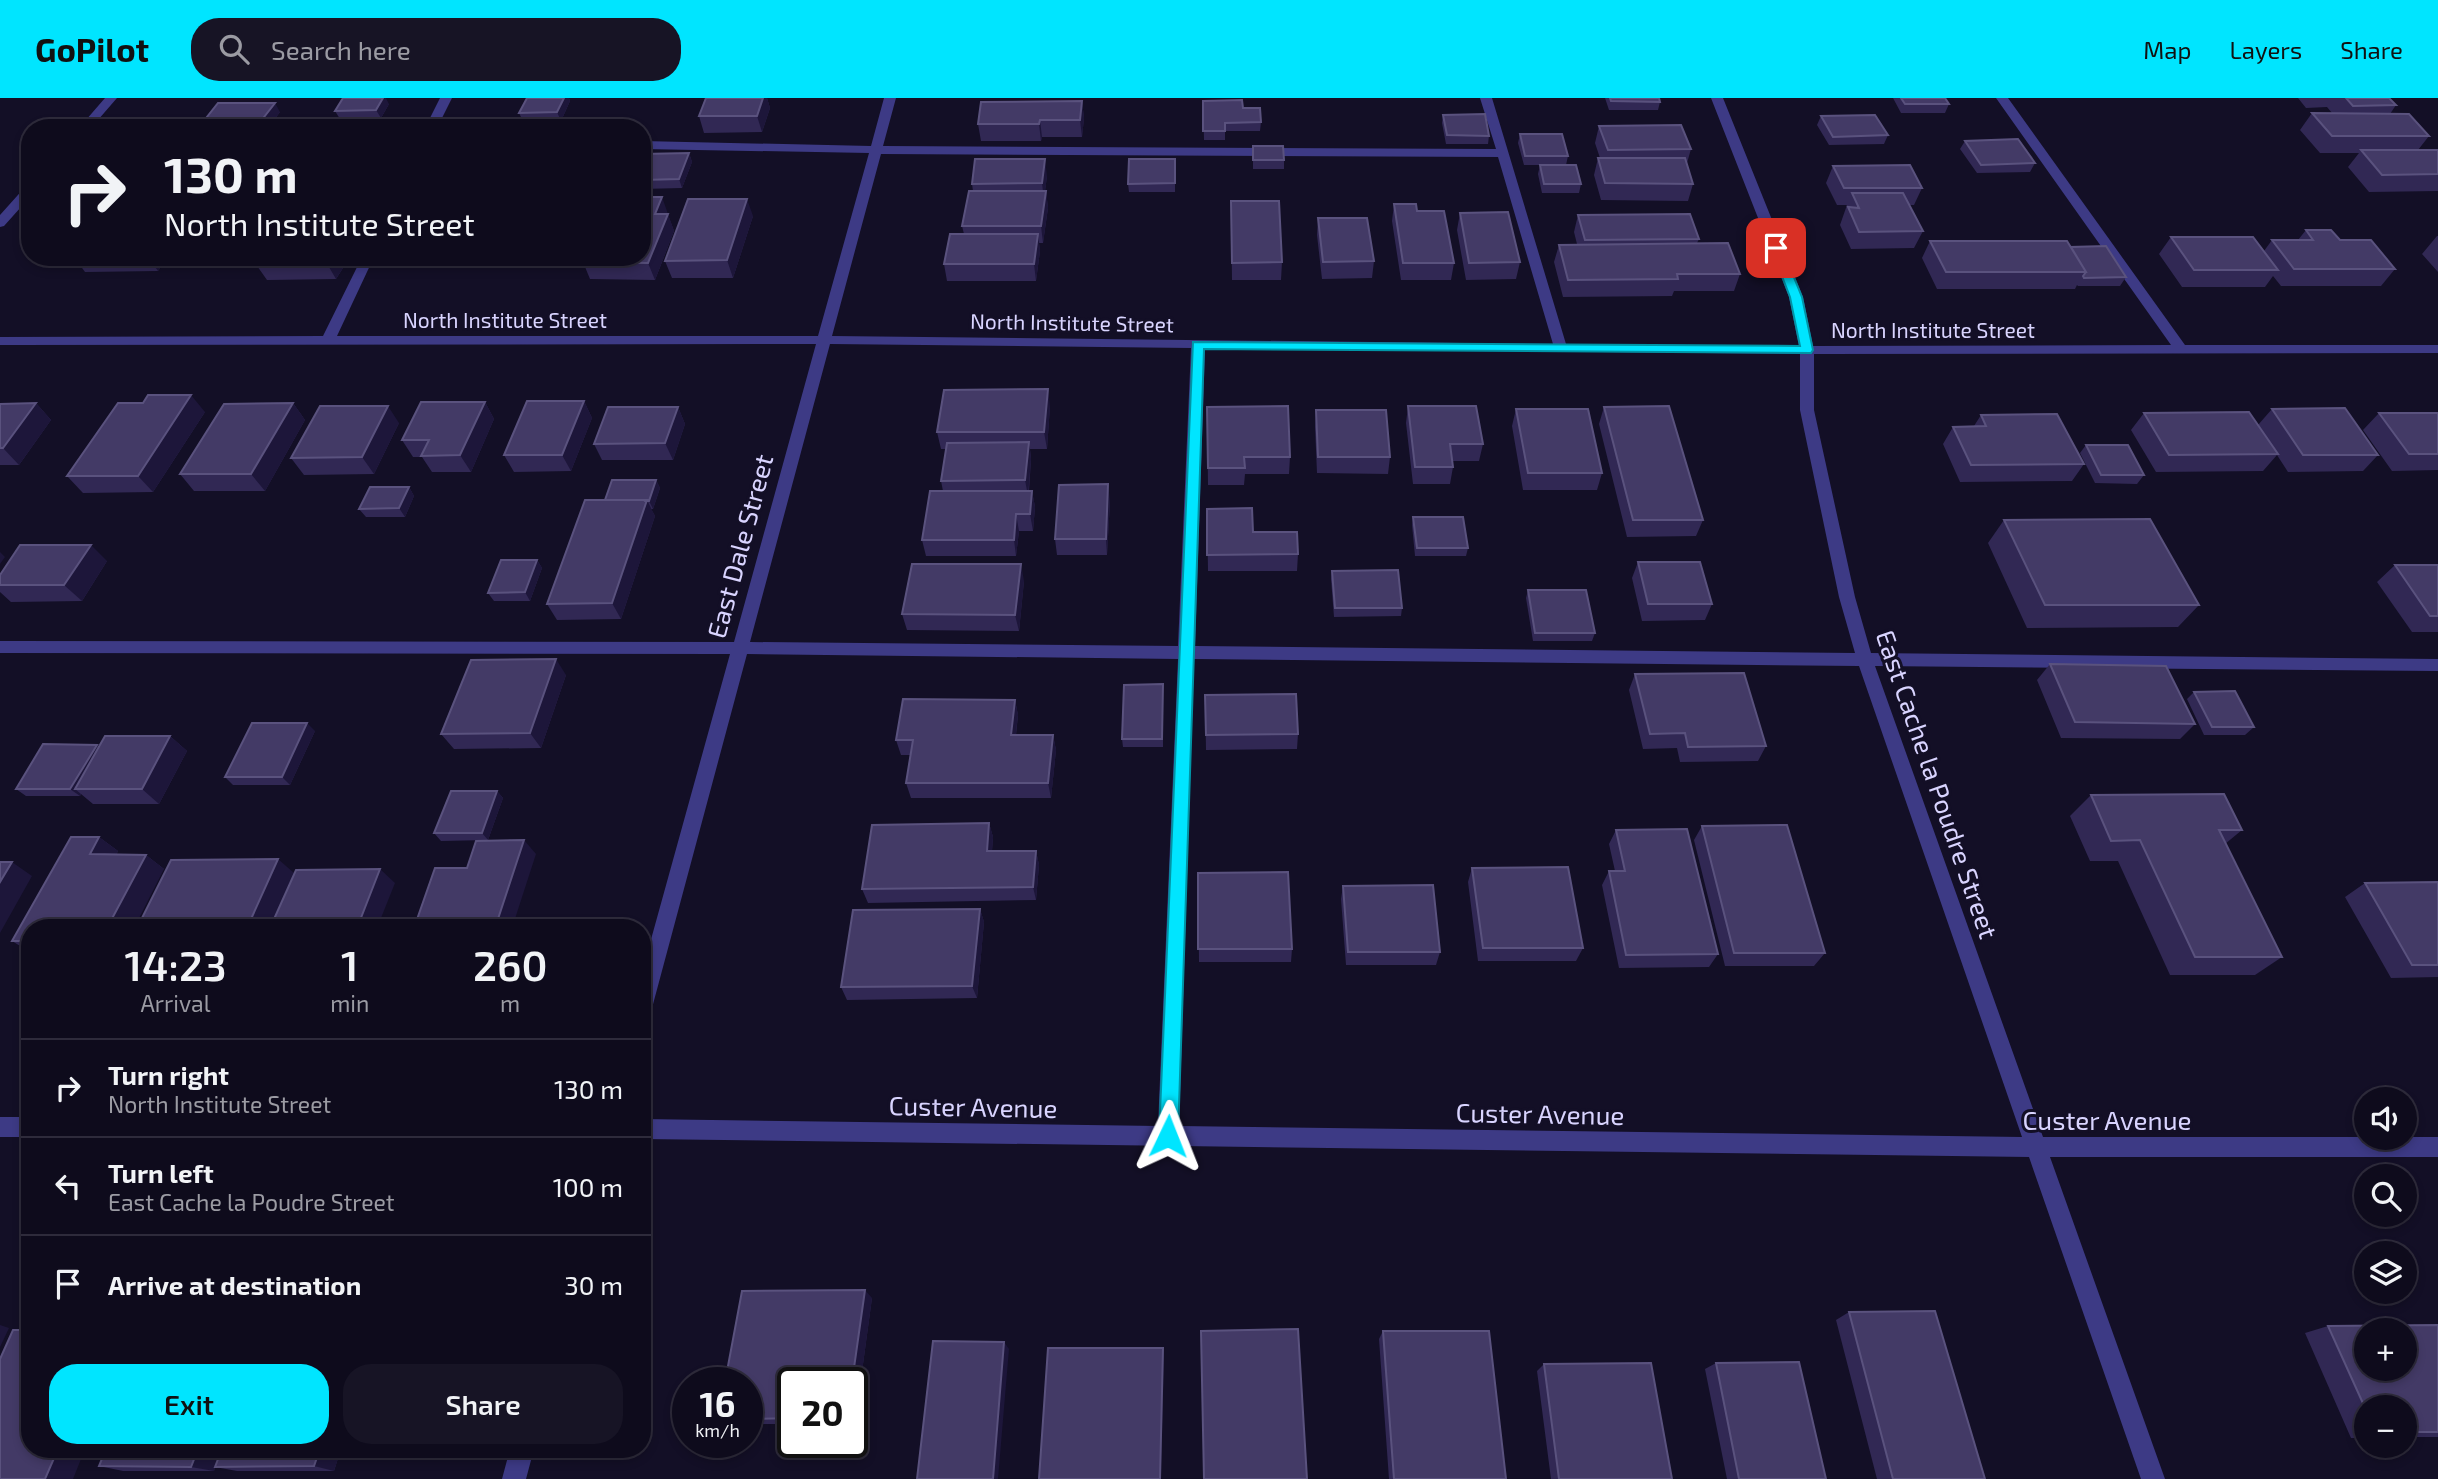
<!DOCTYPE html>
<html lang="en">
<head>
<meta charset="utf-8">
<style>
  body { margin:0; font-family:"Exo 2",sans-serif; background:#171425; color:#f1f3f6; height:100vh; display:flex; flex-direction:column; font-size:26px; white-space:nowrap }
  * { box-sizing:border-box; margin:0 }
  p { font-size:23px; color:#9b9ba3 }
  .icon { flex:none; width:38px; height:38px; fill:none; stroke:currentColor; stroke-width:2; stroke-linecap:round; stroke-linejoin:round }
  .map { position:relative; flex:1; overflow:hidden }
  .sheet { position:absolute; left:21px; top:821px; width:630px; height:539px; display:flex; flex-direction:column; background:#0e0b1c; border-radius:28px; box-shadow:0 4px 10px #0003,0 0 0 2px #2e2b3b }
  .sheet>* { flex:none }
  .banner { position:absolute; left:21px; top:21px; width:630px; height:147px; border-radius:28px; box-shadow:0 4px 10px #0003,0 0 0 2px #2e2b3b; background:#0e0b1c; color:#f1f3f6; overflow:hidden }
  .controls { position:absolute; left:2354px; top:989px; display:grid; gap:14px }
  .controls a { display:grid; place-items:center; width:63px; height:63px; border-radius:50%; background:#0e0b1c; box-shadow:0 4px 10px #0003,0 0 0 2px #2e2b3b; font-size:35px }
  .speed { position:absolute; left:672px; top:1269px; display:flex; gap:14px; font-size:35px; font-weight:700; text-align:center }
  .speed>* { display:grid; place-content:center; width:91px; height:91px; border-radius:50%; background:#0e0b1c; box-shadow:0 4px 10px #0003,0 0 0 2px #2e2b3b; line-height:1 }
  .speed small { font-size:18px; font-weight:400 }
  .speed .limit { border:4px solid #111; border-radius:10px; background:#fff; color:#111 }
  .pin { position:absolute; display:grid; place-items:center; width:60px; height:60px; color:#fff; margin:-30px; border-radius:14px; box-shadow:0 4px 10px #0006 }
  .me { position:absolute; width:77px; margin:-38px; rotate:2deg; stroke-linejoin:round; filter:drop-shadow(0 0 5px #0008) }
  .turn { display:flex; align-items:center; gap:24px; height:147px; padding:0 28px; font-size:32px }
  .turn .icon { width:91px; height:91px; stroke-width:2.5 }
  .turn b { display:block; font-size:49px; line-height:60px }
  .eta { display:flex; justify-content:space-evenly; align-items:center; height:119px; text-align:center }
  .eta b { font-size:42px; font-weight:600; line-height:49px }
  .cta { display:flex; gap:14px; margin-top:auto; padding:14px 28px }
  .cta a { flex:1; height:80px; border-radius:28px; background:#00e5ff; color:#111; font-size:28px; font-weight:600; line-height:80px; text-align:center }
  .cta a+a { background:#171425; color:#f1f3f6 }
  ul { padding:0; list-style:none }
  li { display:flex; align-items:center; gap:21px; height:98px; padding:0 28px; border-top:2px solid #2e2b3b }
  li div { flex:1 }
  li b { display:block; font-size:26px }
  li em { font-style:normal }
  header { display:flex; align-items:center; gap:42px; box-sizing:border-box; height:98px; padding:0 35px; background:#00e5ff; color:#111 }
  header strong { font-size:33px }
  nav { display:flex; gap:38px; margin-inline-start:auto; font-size:24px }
  .search { width:490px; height:63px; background:#171425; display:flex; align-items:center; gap:18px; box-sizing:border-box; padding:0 24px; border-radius:28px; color:#9b9ba3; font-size:26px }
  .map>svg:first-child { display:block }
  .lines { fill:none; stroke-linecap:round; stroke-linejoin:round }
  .minor { fill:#3d3a85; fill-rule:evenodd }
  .wall { fill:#312854 }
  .shaded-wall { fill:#1d163a }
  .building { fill:#433a66; stroke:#5a527e; stroke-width:2; fill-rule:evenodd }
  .route { fill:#00e5ff; stroke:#0095a6; stroke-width:2 }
  .labels { text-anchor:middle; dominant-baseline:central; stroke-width:6; stroke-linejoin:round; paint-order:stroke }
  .far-street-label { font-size:21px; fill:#d9d4ff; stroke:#130f26 }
  .street-label { font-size:26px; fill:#d9d4ff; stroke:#130f26 }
</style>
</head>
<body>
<header>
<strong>GoPilot</strong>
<div class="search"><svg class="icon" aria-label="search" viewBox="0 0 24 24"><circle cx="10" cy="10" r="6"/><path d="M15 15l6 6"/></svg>Search here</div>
<nav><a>Map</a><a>Layers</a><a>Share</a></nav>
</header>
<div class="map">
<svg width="2438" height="1381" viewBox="0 0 2438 1381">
  <rect width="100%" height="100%" fill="#130f26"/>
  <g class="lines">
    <path class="minor" d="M105,0H117L91,30H79Z
      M440,0H452L437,30H425Z
      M884,0H896L883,48L1496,51L1480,0H1492L1566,246L1799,248L1789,199L1711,0H1723L1803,199L1813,248L2171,247L1996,0H2008L2185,247H2438V255L1814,256V312L1855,499L1871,555L2438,561V573L1875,568L2043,1039H2438V1059H2050L2165,1381H2141L2029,1059L642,1041V1021L1158,1028L1178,561L747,556L652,910L649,916L642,919V874L730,556L0,555V543L734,544L816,246L0,247V239L323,238L362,159H374L337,238H818L869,55L642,51V43L871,48ZM881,56L1498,59L1553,246L832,238ZM830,246L1191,250L1178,548L750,544ZM1205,250L1800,256V312L1839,499L1855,555L1195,548ZM1194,561L1859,568L2022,1039L1179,1028Z
      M30,87V99L4,128L0,129V117L26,88Z
      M0,1019H30V1039H0Z
      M510,1351H534L526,1381H502Z"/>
  </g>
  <path class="wall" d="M527,0H569L570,3L561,23H523L519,15Z
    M706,0H767L770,10L762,34L704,35L699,18Z
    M1605,0H1659L1660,4L1658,12H1609Z
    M1893,0H1945L1949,6L1945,15H1901Z
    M2298,0H2389L2396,7L2390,16L2429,38L2418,52H2438V93L2369,94L2348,69L2359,55H2320L2300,32L2312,15H2332L2327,9L2306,10Z
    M1082,3L1084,20L1082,39H1042L1041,43H981L978,26Z
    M1203,3L1243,10L1261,24L1260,33H1225V42H1204Z
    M389,6L381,20L340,21L335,13Z
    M280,14L268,30H187L203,24Z
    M1443,17L1489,38L1488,46H1446L1442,25Z
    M1821,18L1888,37L1884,46L1829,47L1817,27Z
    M1599,28L1691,51L1687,65L1693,86L1688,103L1601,102L1594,77L1598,60H1600L1595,45Z
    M1520,36L1568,58L1566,67H1524L1518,45Z
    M1965,43L2035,65L2030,74L1977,75L1960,51Z
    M1253,48L1284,62V71H1253Z
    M689,55L692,64L682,90L642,91V56Z
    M1175,61V94H1129L1128,86Z
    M1540,67L1581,86L1579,95H1542L1538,76Z
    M1833,68L1922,90L1914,107H1909L1923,133L1914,150L1851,151L1840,127L1847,107H1837L1826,85Z
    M1047,78L1045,93H1046L1048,110L1043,145H1039L1040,153L1036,183H947L944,166L964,136L962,128L973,93L972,86Z
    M1231,103L1282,164L1281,182H1232Z
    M1394,106L1417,113L1454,165L1451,182H1401L1392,123Z
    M1460,115L1520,164L1516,181L1466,182L1457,132Z
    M669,116L668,117L674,133L655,182L590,181L583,164Z
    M1578,117L1699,141L1697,145L1740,176L1734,193H1674L1672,198L1563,199L1554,164L1559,147L1577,146L1574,134Z
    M753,118L733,180H672L665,163Z
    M1318,120L1374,163L1372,180L1322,181L1317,137Z
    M2306,132L2340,142L2395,171L2381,188H2281L2273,178L2265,189H2182L2159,156L2171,139L2264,153L2272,142H2298Z
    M2437,138H2438V174L2422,156Z
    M1930,143L2071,149L2126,179L2120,188H2078L2077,187L2075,191H1937L1922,160Z
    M74,159H168L158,173L85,174Z
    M350,159L336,181L267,182L255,165Z
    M375,159H436L430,169L382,170Z
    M514,159H578L573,170H520Z
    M584,303L592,320L571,373L514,374L504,357Z
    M485,304L494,321L471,374H432L422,359H413L402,342Z
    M36,305L51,322L19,367H0V306Z
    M293,305L305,322L265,393H194L180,376Z
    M1050,308L1047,351H1030L1031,361L1029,393H1032L1035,409L1033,433H1019L1016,458H926L922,442L943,393L941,383L946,351H941L937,334Z
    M1408,308L1483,346L1479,363H1452L1453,369L1450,386H1413L1406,325Z
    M678,309L685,326L673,362H602L594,346Z
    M1207,309L1290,359L1289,376H1245L1244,387H1208Z
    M1604,309L1703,422L1696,438L1627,439L1599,326Z
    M1516,311L1602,375L1597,392H1523L1512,328Z
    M2272,311L2378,357L2363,373L2288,374L2277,357L2263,373L2156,374L2131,332L2144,315L2258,327Z
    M1316,312L1390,359L1388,376L1317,375L1315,329Z
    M205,314L153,394L83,395L67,378Z
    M2379,315H2438V372L2392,373L2363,332Z
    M1981,317L2084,366L2072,383L1960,384L1943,346L1953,329L1974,328Z
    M399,325L374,376L304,377L291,360Z
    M2086,347L2144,377L2137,386L2095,385L2080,355Z
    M656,382L660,390L653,411H651L655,418L621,521L557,522L547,506L605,402Z
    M409,389L414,398L405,419H366L359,411Z
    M1110,403L1107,457H1057L1055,441Z
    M1207,411L1298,456L1297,473H1208Z
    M1413,419L1468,450L1466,458H1415L1412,427Z
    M2004,422L2199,507L2178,529L2027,530L1988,445Z
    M537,462L542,470L530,503H494L488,495Z
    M107,463L82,503L11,504L0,494V477Z
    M1638,464L1712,506L1705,522L1642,523L1632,480Z
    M2395,467H2438V534H2412L2377,484Z
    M1332,473L1402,510L1401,518L1334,519L1331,481Z
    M1024,483L1019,533L907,532L902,516Z
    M1528,492L1595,535L1592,543H1533L1526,500Z
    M2050,566L2195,626L2180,641L2061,640L2037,582Z
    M1635,576L1766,648L1758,663L1680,664L1677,650L1643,651L1629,592Z
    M566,577L541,650L454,651L441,636Z
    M1163,586V649H1123L1122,641Z
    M2194,594L2254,629L2245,637H2204L2187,601Z
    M1205,597L1298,636L1297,651L1206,652Z
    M1015,602L1018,617L1016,637H1053L1056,652L1051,700H911L906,685L910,657H901L896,642Z
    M315,633L290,687H233L225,679Z
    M170,638L187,653L159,706H93L81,696L80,698H26L16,691L97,647L99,649Z
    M497,693L503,700L488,742L441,743L434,735Z
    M2091,697L2242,732L2225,746L2282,859L2255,877H2170L2118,763H2090L2070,718Z
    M989,725L993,739L992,753H1036L1039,767L1036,802L868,805L862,791Z
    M1702,728L1825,855L1814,868H1725L1694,742Z
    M1616,732L1718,856L1709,869L1619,870L1602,787L1609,773H1615L1609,746Z
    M99,739L118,753L116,757H146L164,771L30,830V854L12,843Z
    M1472,770L1583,850L1576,863H1478L1468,784Z
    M1198,775L1292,851L1291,864H1199Z
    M2438,784V879L2391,880L2345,799L2365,785Z
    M1343,788L1440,854L1436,867H1346L1341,801Z
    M980,811L984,824L977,900L847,902L841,889Z
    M872,1200L855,1325H852V1284H793V1326H747V1284Z
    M1849,1214L1985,1381H1877L1836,1222Z
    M2438,1227V1339H2404V1309H2366V1340H2351L2305,1235L2328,1228Z
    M1383,1233L1506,1381H1389L1379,1241Z
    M1716,1265L1826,1381H1727L1705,1271Z
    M1544,1266L1672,1381H1551L1537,1273Z
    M106,1351H341L334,1373H237L215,1369L214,1373H123L99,1368Z"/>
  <path class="shaded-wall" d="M383,0H386L389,6L381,20L376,12Z
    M564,0H569L570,3L561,23L557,14Z
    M763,0H767L770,10L762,34L757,18Z
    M1082,3L1084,20L1082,39L1080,22Z
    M275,5L280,14L268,30H258L257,28Z
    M1040,22L1042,39L1041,43L1039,26Z
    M689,55L692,64L682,90L679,81Z
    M1045,61L1047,78L1044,102L1042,85Z
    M1046,93L1048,110L1043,145L1041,128Z
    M662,99L674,133L655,182L648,165L655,116Z
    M747,101L753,118L733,180L727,162Z
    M1038,136L1040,153L1036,183L1034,166Z
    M148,159H168L158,173Z
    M329,159H350L336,181L326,164Z
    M425,159H436L430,169Z
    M568,159H578L573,170Z
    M1048,291L1050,308L1047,351L1044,334Z
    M191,297L205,314L153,394L138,378Z
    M584,303L592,320L571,373L562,357Z
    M485,304L494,321L471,374L460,357Z
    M36,305L51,322L19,367L3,350Z
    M293,305L305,322L265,393L251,376Z
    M388,308L399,325L374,376L362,359Z
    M678,309L685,326L673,362L665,345Z
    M1029,344L1031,361L1028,398L1025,382Z
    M656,382L660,390L653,411L649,403Z
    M1108,386L1110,403L1107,457L1106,441Z
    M409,389L414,398L405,419L399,410Z
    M1032,393L1035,409L1033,433L1030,416Z
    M647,402L655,418L621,521L612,505Z
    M1016,416L1019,433L1016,458L1014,442Z
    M91,447L107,463L82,503L64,487Z
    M0,454L5,459L0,466Z
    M537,462L542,470L530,503L525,494Z
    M1021,466L1024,483L1019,533L1015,517Z
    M556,561L566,577L541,650L530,635Z
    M1015,602L1018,617L1014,652L1011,637Z
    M307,625L315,633L290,687L282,679Z
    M1053,637L1056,652L1051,700L1048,685Z
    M170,638L187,653L159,706L142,691Z
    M97,647L106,654L75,691L81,696L80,698L70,691Z
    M497,693L503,700L488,742L482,735Z
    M989,725L993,739L991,767L987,753Z
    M99,739L118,753L109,770L90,756Z
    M524,742L536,756L512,830H495Z
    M1036,753L1039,767L1036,802L1033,789Z
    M146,757L164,771L134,830H107Z
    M278,761L294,775L270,830H247Z
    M12,764L32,778L0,835V784Z
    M380,771L395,785L377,830H357Z
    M980,811L984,824L977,900L972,888Z
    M865,1192L872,1200L855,1325L852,1323V1284Z
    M0,1227L9,1230L0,1249Z
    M1004,1244L1009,1251L998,1381H993Z
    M1163,1250L1164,1257L1161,1381H1160Z
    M58,1351H85L73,1381H45Z
    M198,1351H222L214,1373L191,1369Z
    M320,1351H341L334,1373L314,1368Z"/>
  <path class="building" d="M343,0H383L376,12L335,13Z
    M527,0H564L557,14L519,15Z
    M706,0H763L757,18H699Z
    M1610,0H1659L1660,4L1611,3Z
    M1901,0H1945L1949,6H1905Z
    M2346,0H2389L2396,7L2353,8Z
    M1242,2L1243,10H1260L1261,24L1225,25V33H1203V3Z
    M1082,3L1080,22H1040L1039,26H978L981,4Z
    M218,5H275L257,28H230L228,24H203Z
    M2312,15L2409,16L2429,38H2332Z
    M1485,16L1489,38L1447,37L1443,17Z
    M1875,17L1888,37L1833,39L1821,18Z
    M192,24H228L224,30H187Z
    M1681,27L1691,51L1608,52L1599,28Z
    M1520,36H1562L1568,58H1525Z
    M2018,41L2035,65L1981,67L1965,43Z
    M1253,48H1283L1284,62H1253Z
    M2361,52H2438V76L2382,77Z
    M689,55L679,81L642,82V56Z
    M1598,60H1685L1693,86L1605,85Z
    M975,61H1045L1042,85L972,86Z
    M1129,61H1175V85L1128,86Z
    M1540,67H1576L1581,86H1544Z
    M1910,67L1922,90H1844L1833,68Z
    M969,93H1046L1041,128H962Z
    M1852,95H1903L1923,133L1859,134L1848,109L1859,110Z
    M642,99H662L655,116H668L648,165L583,164L585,159H642Z
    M688,101H747L727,162L665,163Z
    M1231,103H1279L1282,164L1232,165Z
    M1394,106H1416L1417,113H1444L1454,165H1403Z
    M1508,114L1520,164L1469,165L1460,115Z
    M1690,116L1699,141L1585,142L1578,117Z
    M1318,120H1367L1374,163L1323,164Z
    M2306,132H2331L2340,142H2371L2395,171H2294L2272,142H2313Z
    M950,136H1038L1034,166H944Z
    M2171,139H2253L2278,172H2194Z
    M1930,143H2067L2086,174H1946Z
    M1728,145L1740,176H1677L1678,181L1568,182L1559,147Z
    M2106,148L2126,179L2084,180L2083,178L2086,174L2071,149Z
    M259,159H329L326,164L255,165Z
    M1048,291L1044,334H937L944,292Z
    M148,297H191L138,378H67L118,305H143Z
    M527,303H584L562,357H504Z
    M421,304H485L460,357L421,358L429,342H402Z
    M36,305L3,350H0V306Z
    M293,305L251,376H180L224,306Z
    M320,308H388L362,359L291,360Z
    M1288,308L1290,359H1244L1245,370H1208L1207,309Z
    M1408,308H1476L1483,346H1450L1453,369H1415Z
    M1669,308L1703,422H1633L1604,309Z
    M608,309H678L665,345L594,346Z
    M2345,310L2378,357H2303L2272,311Z
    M1516,311H1588L1602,375H1528Z
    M1316,312H1386L1390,359H1318Z
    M2249,314L2278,356L2169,357L2144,315Z
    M2379,315H2438V356H2409Z
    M2057,316L2084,366L1971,367L1953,329L1986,328L1981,317Z
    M1029,344L1025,382L941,383L947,345Z
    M2086,347H2128L2144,377H2101Z
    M612,382H656L649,403H646L647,402H605Z
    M1108,386L1106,441H1055L1059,387Z
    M370,389H409L399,410L359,411Z
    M930,393H1032L1030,416H1016L1014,442H922Z
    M585,402H647L612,505L547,506Z
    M1252,410L1253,434H1297L1298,456L1207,457V411Z
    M1413,419H1463L1468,450H1417Z
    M2150,421L2199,507H2045L2004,422Z
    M20,447H91L64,487H0V477Z
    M501,462H537L525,494L488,495Z
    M1638,464H1700L1712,506H1648Z
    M912,466H1021L1015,517L902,516Z
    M2395,467H2438V518H2430Z
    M1398,472L1402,510H1335L1332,473Z
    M1528,492H1586L1595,535H1535Z
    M556,561L530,635L441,636L471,562Z
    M2050,566L2166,568L2195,626L2075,624Z
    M1744,575L1766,648L1688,649L1685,635L1650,636L1635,576Z
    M1163,586L1162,641H1122L1124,587Z
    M2235,593L2254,629H2212L2194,594Z
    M1296,596L1298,636L1206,637L1205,597Z
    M903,601L1015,602L1011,637H1053L1048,685H906L913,642H896Z
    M252,625H307L282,679H225Z
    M105,638H170L142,691H75Z
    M43,646L97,647L70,691H16Z
    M451,693H497L482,735H434Z
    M2224,696L2242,732H2219L2282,859H2195L2140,742L2111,743L2091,697Z
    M989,725L987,753H1036L1033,789L862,791L872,727Z
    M1787,727L1825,855H1734L1702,728Z
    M1687,731L1718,856L1626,857L1609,773H1625L1616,732Z
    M71,739H99L90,756L146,757L107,830H30V843H12Z
    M524,742L495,830H414L435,770H467L476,743Z
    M278,761L247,830H137L171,762Z
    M0,764H12L0,784Z
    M1568,769L1583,850H1483L1472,770Z
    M380,771L357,830H270L296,772Z
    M1288,774L1292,851H1198V775Z
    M2438,784V867H2412L2365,785Z
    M1433,787L1440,854H1348L1343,788Z
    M980,811L972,888L841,889L853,812Z
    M865,1192L852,1284H793V1320L747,1321V1284H725L742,1193Z
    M1935,1213L1985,1381H1893L1849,1214Z
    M2438,1227V1334H2404V1309H2366V1312L2328,1228ZM2366,1232H2404V1270H2366Z
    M1298,1231L1307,1381H1204L1201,1233Z
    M13,1232H30V1351H58L45,1381H0V1261Z
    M1383,1233H1489L1506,1381H1394Z
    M933,1243L1004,1244L993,1381H917Z
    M1048,1250H1163L1160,1381H1039Z
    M1799,1264L1826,1381H1739L1716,1265Z
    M1651,1265L1672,1381H1559L1544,1266Z
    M106,1351H198L191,1369L99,1368Z
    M222,1351H320L314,1368L215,1369Z"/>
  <path class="route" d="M1776,146L1782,150L1802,199L1813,252L1811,255L1204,251L1178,1038L1175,1044L1168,1047L1162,1044L1159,1038L1193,244L1800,248L1790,199L1771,150Z"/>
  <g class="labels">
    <g class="far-street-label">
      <text x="505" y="221">North Institute Street</text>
      <text transform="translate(1072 224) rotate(1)">North Institute Street</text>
      <text x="1933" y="231">North Institute Street</text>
    </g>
    <g class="street-label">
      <text transform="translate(739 448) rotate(-75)">East Dale Street</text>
      <text transform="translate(1938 686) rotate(71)">East Cache la Poudre Street</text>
      <text transform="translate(973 1008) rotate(1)">Custer Avenue</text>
      <text transform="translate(1540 1015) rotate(1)">Custer Avenue</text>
      <text x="2107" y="1021">Custer Avenue</text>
    </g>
  </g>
</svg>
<div class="controls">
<a><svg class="icon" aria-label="sound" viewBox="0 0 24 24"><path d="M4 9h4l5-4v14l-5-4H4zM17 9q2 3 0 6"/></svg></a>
<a><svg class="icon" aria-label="search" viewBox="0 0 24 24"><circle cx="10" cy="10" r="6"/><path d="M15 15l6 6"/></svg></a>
<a><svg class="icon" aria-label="layers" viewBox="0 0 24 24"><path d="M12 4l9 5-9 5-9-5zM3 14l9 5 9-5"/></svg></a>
<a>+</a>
<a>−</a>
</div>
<div class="speed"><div>16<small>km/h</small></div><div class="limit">20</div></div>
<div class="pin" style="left:1776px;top:150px;background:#d93025"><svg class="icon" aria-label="arrive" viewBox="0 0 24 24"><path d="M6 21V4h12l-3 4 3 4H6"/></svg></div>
<svg class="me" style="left:1168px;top:1038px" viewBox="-20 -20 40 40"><path d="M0-17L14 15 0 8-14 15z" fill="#00e5ff" stroke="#fff" stroke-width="4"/></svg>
<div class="banner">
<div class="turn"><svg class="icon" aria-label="right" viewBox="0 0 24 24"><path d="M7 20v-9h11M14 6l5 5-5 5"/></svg><div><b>130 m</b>North Institute Street</div></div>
</div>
<section class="sheet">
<div class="eta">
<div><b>14:23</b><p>Arrival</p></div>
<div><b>1</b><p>min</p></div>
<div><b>260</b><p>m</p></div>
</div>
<ul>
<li><svg class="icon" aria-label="right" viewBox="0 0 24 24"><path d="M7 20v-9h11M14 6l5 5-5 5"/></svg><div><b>Turn right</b><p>North Institute Street</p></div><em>130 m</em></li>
<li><svg class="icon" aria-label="left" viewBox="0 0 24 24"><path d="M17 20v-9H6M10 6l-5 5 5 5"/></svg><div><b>Turn left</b><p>East Cache la Poudre Street</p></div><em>100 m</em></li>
<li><svg class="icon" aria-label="arrive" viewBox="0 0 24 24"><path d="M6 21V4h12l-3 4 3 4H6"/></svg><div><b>Arrive at destination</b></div><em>30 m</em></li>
</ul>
<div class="cta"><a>Exit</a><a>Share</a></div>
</section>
</div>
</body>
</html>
